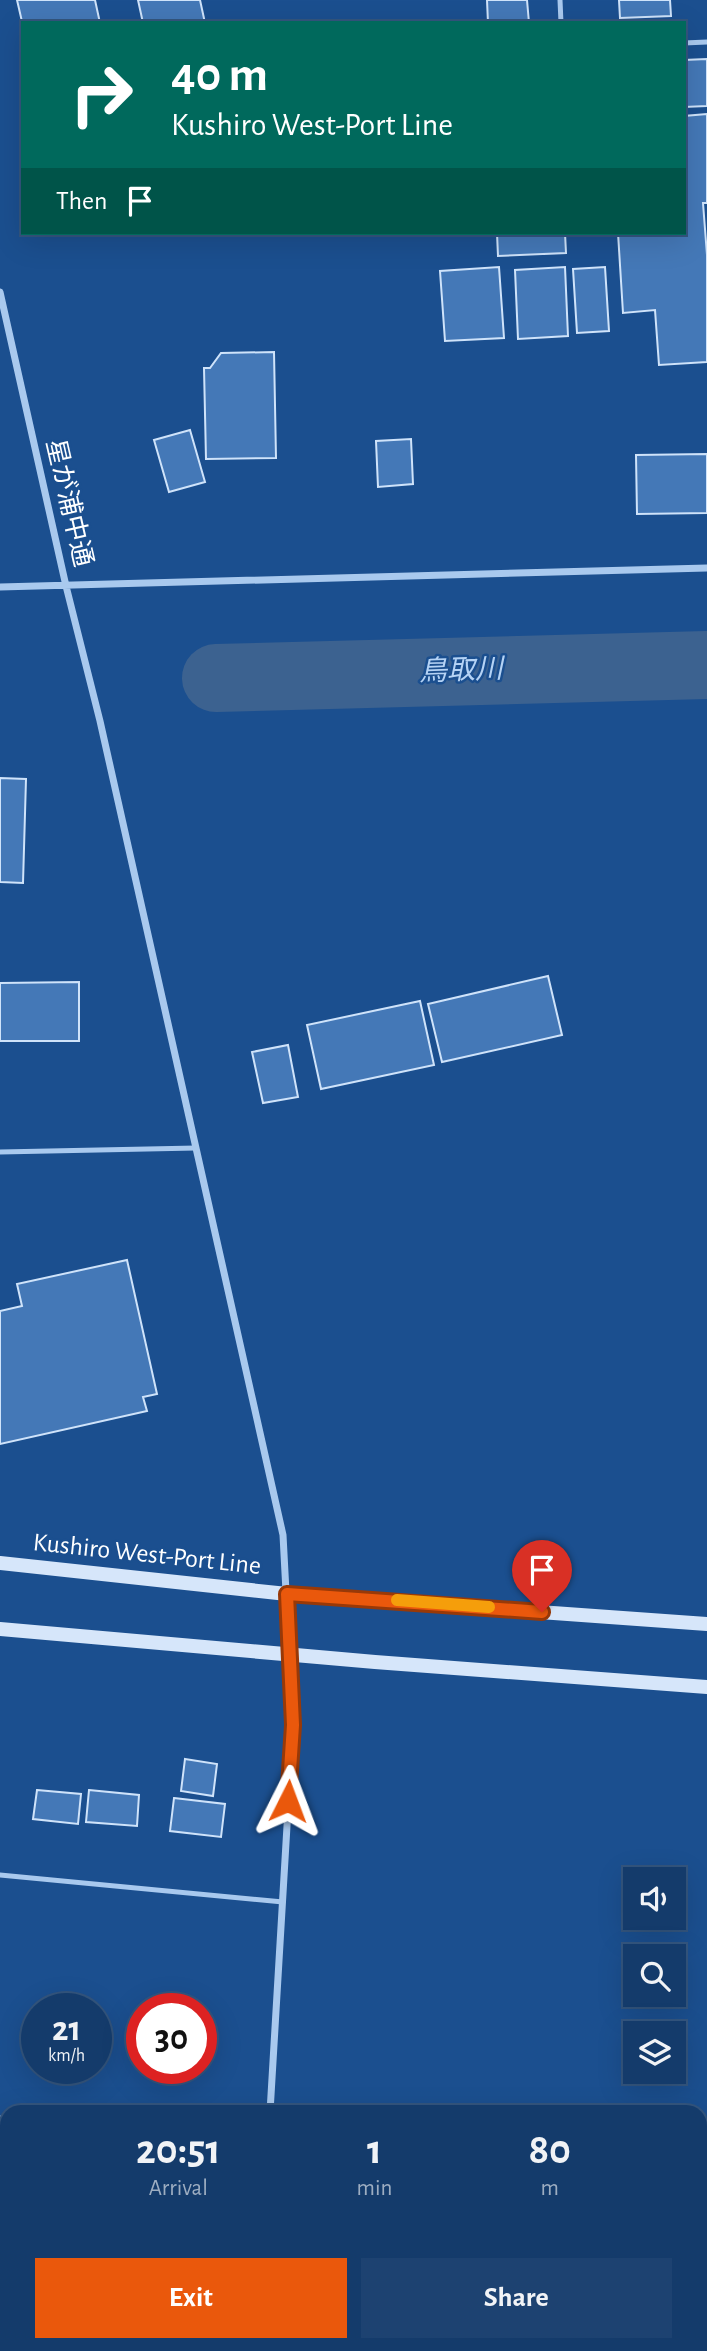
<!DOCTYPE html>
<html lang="en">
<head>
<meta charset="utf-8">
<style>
  body { margin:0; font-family:"Alegreya Sans","Noto Sans JP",sans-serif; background:#1d4271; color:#f1f3f6; height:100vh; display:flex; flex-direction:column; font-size:26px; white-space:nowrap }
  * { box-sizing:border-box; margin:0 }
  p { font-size:23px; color:#9dadc1 }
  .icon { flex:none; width:38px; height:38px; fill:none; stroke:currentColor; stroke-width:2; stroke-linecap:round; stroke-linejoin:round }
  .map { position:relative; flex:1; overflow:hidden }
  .side { position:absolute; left:0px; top:2105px; width:707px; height:247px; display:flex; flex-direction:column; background:#143b6b; border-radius:21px 21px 0 0; box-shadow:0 7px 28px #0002,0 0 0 2px #33557e }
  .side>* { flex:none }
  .banner { position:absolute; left:21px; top:21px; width:665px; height:214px; border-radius:0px; box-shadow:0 7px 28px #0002,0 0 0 2px #33557e; background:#00695c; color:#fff; overflow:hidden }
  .buttons { position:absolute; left:623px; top:1867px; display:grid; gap:14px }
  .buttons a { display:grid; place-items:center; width:63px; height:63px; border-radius:0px; background:#143b6b; box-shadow:0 7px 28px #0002,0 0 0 2px #33557e; font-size:35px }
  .speed { position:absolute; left:21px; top:1993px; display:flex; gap:14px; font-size:35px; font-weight:700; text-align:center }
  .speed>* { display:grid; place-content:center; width:91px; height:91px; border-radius:50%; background:#143b6b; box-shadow:0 7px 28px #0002,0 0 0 2px #33557e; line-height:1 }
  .speed small { font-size:18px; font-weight:400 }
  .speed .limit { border:10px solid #d22; background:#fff; color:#111 }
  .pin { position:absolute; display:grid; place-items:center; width:60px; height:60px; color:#fff; margin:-72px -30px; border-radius:50% 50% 50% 0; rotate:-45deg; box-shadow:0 0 7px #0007 }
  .pin .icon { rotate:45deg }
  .me { position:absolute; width:77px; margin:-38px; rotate:3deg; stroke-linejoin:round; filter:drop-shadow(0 0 5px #0008) }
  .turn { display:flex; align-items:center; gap:24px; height:147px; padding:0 35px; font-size:32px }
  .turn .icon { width:91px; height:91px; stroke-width:2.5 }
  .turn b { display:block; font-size:49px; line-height:60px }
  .then { display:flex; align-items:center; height:66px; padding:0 35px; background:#0003; gap:14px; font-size:26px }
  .eta { display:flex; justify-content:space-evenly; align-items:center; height:119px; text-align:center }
  .eta b { font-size:42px; font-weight:700; line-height:49px }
  .action { display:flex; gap:14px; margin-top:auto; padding:14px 35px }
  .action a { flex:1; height:80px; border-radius:0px; background:#ea580c; color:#fff; font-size:28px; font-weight:700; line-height:80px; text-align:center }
  .action a+a { background:#1d4271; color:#f1f3f6 }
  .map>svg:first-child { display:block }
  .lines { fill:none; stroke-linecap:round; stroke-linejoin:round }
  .river { stroke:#3c6290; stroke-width:68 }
  .building { fill:#4478b7; stroke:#cfe3fa; stroke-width:2 }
  .lane { stroke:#a9c9ee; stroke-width:5 }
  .street { stroke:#a9c9ee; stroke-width:7 }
  .secondary { stroke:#d6e6fa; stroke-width:14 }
  .route-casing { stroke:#983908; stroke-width:18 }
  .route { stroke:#ea580c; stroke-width:12 }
  .slow { stroke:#f59e0b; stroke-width:12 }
  .labels { text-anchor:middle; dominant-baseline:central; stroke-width:5; stroke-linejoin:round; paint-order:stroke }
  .street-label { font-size:26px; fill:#fff; stroke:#1b4f8f }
  .water-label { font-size:28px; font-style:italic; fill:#b5d3f5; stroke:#1b4f8f }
</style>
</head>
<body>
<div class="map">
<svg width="707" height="2351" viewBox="0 0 707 2351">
  <rect width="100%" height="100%" fill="#1b4f8f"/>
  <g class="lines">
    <path class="river" d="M216,678L707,665"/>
  </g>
  <path class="building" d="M17,0H95L100,23H23V26Z
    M138,0H200L205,23H143Z
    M487,0H527L529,23H488Z
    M619,0H670L671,16L620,18Z
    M707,59V106L684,107V60Z
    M707,114V203H703L707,255V362L659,365L655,310L623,313L618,233H684V116Z
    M497,233H565L566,253L498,256Z
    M499,267L504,338L445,341L440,271Z
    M565,267L568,336L518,339L515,270Z
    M605,267L609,331L577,333L573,269Z
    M274,352L276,458L206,459L204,368H210L221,353Z
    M190,430L205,482L169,492L154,440Z
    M411,439L413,484L378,487L376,441Z
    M707,454V513L637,514L636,455Z
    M0,778L26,779L23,883L0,882Z
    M548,976L562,1035L442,1062L428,1004Z
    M79,982V1041H0V983Z
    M420,1001L434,1065L321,1089L307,1025Z
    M288,1045L298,1097L263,1103L252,1052Z
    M127,1260L157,1394L143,1397L147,1411L0,1444V1311L22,1306L17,1284Z
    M185,1759L217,1764L213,1796L181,1791Z
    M37,1790L81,1794L78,1824L33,1819Z
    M89,1790L139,1795L137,1826L86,1822Z
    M174,1798L225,1804L221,1837L170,1831Z
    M0,2195H7V2299L0,2298Z"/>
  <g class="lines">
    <path class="lane" d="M560,0L561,23
      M684,43L707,42
      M0,1152L196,1148
      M0,1875L283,1902
      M0,2118H7
      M0,2324L7,2325
      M57,2351L58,2345
      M148,2351L149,2345"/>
    <path class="street" d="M0,292L66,586L100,721L283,1535L293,1725L270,2112
      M0,587L707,568
      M251,2351L252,2345"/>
    <path class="secondary" d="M0,1563L287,1594L707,1624
      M0,1629L375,1662L707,1687"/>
  </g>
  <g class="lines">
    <defs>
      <path id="route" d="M288,1801L293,1725L287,1594L542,1612"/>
    </defs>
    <use href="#route" class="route-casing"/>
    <use href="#route" class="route"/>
    <path class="slow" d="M397,1600L489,1607"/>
  </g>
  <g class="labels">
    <g class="street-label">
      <text transform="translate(69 503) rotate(77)">星が浦中通</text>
      <text transform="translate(147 1554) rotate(6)">Kushiro West-Port Line</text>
    </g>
    <g class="water-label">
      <text transform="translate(461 671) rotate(-2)">鳥取川</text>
    </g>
  </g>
</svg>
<div class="buttons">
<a><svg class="icon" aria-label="sound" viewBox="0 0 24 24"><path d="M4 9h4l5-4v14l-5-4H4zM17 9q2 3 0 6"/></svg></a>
<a><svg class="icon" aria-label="search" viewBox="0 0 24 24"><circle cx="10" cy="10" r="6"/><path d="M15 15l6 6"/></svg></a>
<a><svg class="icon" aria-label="layers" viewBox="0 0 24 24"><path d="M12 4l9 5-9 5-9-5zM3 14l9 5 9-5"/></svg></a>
</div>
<div class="speed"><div>21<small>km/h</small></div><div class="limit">30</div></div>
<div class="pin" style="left:542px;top:1612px;background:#d93025"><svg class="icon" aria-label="arrive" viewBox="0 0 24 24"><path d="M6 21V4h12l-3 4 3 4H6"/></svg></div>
<svg class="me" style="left:288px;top:1801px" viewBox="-20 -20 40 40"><path d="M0-17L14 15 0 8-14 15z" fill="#ea580c" stroke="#fff" stroke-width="4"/></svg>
<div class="banner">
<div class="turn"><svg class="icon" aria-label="right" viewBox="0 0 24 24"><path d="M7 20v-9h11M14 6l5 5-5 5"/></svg><div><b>40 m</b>Kushiro West-Port Line</div></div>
<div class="then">Then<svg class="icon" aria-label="arrive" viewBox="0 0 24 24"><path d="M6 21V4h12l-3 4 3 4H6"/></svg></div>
</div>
<section class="side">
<div class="eta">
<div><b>20:51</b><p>Arrival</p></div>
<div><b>1</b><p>min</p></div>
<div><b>80</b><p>m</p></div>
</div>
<div class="action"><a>Exit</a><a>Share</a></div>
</section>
</div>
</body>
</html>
